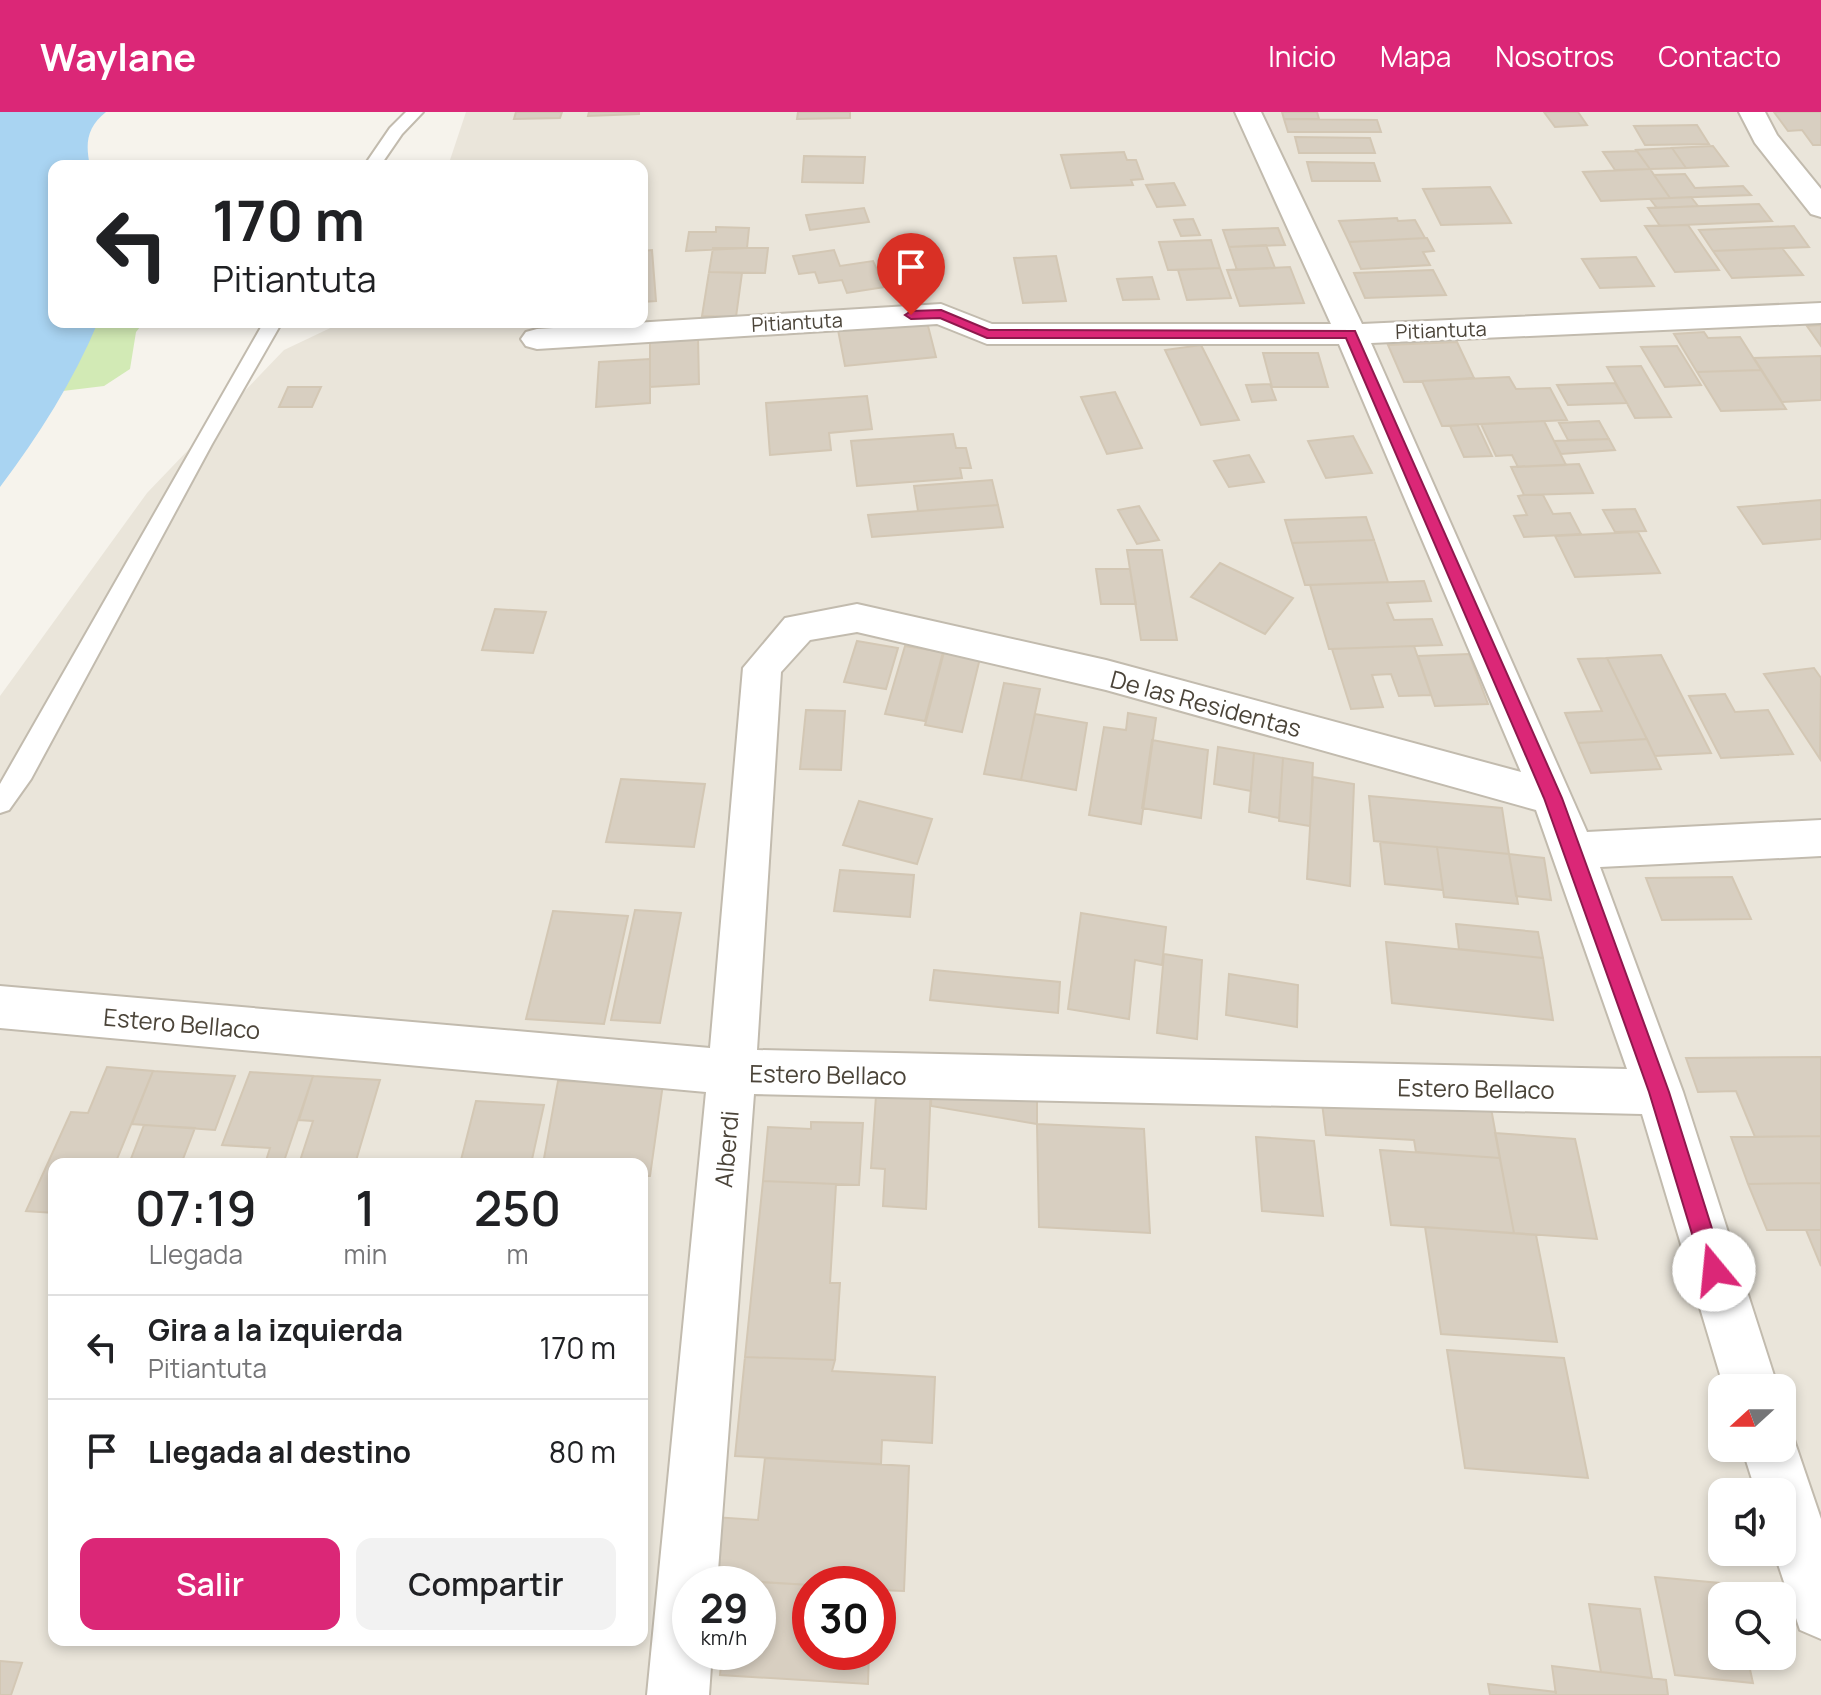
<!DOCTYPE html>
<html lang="es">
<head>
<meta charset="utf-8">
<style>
  body { margin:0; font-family:Manrope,sans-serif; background:#f2f2f2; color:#202124; height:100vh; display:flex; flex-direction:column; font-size:30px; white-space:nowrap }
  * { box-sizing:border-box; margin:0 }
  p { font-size:26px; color:#757577 }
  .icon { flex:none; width:44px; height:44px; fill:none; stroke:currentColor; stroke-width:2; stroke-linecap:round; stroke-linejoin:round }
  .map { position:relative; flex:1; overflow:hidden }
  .sheet { position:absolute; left:48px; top:1046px; width:600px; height:488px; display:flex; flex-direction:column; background:#fff; border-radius:16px; box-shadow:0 4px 12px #0003 }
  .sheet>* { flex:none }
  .banner { position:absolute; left:48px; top:48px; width:600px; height:168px; border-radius:16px; box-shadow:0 4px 12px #0003; background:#fff; color:#202124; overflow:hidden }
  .needle { width:52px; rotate:249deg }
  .buttons { position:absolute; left:1708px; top:1262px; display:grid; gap:16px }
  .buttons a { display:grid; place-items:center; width:88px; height:88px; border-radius:16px; background:#fff; box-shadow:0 4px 12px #0003; font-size:40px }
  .speed { position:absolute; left:672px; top:1454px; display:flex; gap:16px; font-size:40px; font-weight:700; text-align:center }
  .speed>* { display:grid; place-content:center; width:104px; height:104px; border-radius:50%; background:#fff; box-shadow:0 4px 12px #0003; line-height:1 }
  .speed small { font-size:20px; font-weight:400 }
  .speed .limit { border:12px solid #d22; background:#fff; color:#111 }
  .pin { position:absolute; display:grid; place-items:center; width:68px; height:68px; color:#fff; margin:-82px -34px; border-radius:50% 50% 50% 0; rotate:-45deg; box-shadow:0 0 8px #0007 }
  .pin .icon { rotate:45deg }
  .me { position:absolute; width:88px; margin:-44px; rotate:343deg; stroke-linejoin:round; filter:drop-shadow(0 0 6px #0008) }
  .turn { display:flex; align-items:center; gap:28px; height:168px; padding:0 32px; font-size:36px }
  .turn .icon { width:104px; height:104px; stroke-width:2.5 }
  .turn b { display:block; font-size:56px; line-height:68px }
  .eta { display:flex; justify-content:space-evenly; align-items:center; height:136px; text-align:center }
  .eta b { font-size:48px; font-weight:600; line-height:56px }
  .button { display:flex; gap:16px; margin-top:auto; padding:16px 32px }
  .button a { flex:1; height:92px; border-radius:16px; background:#db2777; color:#fff; font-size:32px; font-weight:600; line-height:92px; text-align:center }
  .button a+a { background:#f2f2f2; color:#202124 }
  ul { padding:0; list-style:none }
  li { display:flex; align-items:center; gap:24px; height:104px; padding:0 32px; border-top:2px solid #e0e0e0 }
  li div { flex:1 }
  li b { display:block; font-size:30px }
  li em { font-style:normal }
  header { display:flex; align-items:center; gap:48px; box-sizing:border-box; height:112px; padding:0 40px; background:#db2777; color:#fff }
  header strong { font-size:38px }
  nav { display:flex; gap:44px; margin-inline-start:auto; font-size:28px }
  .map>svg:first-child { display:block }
  .residential { fill:#eae5da; fill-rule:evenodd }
  .green { fill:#d2eab5 }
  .water { fill:#a9d4f2 }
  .building { fill:#d8cfc1; stroke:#d3c7b4; stroke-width:2 }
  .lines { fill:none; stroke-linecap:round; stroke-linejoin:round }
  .lane-casing { stroke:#c2bbae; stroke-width:4 }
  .street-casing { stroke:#c2bbae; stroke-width:4 }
  .lane { fill:#fff; fill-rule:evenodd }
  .street { fill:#fff; fill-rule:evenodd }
  .route { fill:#db2777; stroke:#8e194d; stroke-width:2 }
  .labels { text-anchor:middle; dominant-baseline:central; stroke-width:6; stroke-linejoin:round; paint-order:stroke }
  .far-street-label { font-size:20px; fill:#4b4439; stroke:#fff }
  .street-label { font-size:24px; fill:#4b4439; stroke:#fff }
</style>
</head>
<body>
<header>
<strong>Waylane</strong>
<nav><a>Inicio</a><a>Mapa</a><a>Nosotros</a><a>Contacto</a></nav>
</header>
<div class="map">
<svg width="1821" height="1583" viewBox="0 0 1821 1583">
  <rect width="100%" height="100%" fill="#f6f3ec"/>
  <path class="residential" d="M466,0H1821V1583H0V584L147,381L284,238L343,210H642V54H448ZM54,1052H642V1528H54ZM1722,1276H1782V1336H1722ZM1722,1380H1782V1440H1722ZM690,1472H758V1540H690ZM810,1472H878V1540H810ZM1722,1484H1782V1544H1722Z"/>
  <path class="green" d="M54,210H144L136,220L130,257L104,274L38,282Z"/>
  <path class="water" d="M0,0H106C87,15 85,31 90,54H54V210H98C73,270 39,323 0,375Z"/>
  <path class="building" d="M516,0H562L560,6L514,7Z
    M589,0H639V2L588,4Z
    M798,0H850V6L797,7Z
    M1282,0H1317L1319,7H1284Z
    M1544,0H1578L1587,13L1555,15Z
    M1774,0H1821V33H1813L1802,18L1788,19Z
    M1284,7L1377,8L1381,20H1288Z
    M1697,13L1709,32L1645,33L1634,14Z
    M1295,25L1370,26L1375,41H1299Z
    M1713,34L1728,54L1686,56L1672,36Z
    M1672,36L1686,56L1650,57L1636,38Z
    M1637,39L1650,57L1615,58L1603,40Z
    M1124,40L1127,48H1136L1143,67L1131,68L1133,73L1071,76L1061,43Z
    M804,44L865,45L863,71L802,70Z
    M1307,50L1374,51L1380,69H1312Z
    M1650,57L1670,86L1601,89L1583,60Z
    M1685,62L1695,76L1743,74L1751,83L1670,86L1654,63Z
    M1174,71L1185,93L1157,95L1146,73Z
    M1490,75L1511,111L1441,113L1423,77Z
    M1691,85L1698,94L1657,96L1650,87Z
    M1759,92L1772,109L1660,114L1648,96Z
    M864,96L869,110L810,118L806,103Z
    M1397,106L1398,109L1415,108L1425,126L1349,130L1339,109Z
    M1193,107L1200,123L1181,124L1174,108Z
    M1688,113L1719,158L1675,160L1645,114Z
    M1794,114L1809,135L1713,139L1699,118Z
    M716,115L749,116L747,136L686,139L689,120H716Z
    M1278,116L1285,133L1229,135L1223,118Z
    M1427,126L1434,139L1423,140L1430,153L1361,157L1349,130Z
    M1211,128L1220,156L1168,158L1159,130Z
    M1266,133L1275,156L1237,158L1229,135Z
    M713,136H768L765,161L709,160Z
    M1782,136L1803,163L1732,166L1713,139Z
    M652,138L656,189L642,190V139Z
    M834,138L840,154L873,149L885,175L847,181L842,168L819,171L815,160L799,162L793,144Z
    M1056,144L1066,189L1023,191L1014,146Z
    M1636,145L1654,174L1600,176L1582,147Z
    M1290,155L1304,191L1240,194L1227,158Z
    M1220,156L1231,186L1187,188L1178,158Z
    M1433,158L1446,183L1365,186L1354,161Z
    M709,160L742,161L736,205L702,204Z
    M1152,165L1159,187L1123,188L1117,167Z
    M927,210L936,245L845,254L838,218Z
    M1821,213V234L1807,214Z
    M1704,220L1708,226L1740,225L1761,258L1697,260L1674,222Z
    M698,225L699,272L650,275V228Z
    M1457,230L1474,266L1404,270L1388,233Z
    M1201,233L1239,308L1201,313L1165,238Z
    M1677,234L1701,273L1665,275L1641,235Z
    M1263,241H1318L1328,275H1272Z
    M1821,244V288L1782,290L1754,246Z
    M650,247V291L596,295L599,250Z
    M1641,254L1671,305L1635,306L1607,255Z
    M1761,258L1786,297L1721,299L1697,260Z
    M1509,265L1516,277L1550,276L1567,308L1442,314L1422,269Z
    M1615,271L1627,291L1568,293L1557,273Z
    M1270,272L1276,288L1252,290L1246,273Z
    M288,275H321L312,295H279Z
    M1115,280L1142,336L1107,342L1081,285Z
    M867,284L872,317L829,321L831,338L770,343L766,291Z
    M1544,309L1566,353L1518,355L1512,343L1496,344L1481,312Z
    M1599,309L1609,327L1568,328L1559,311Z
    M1477,312L1492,344L1464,345L1450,314Z
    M953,322L956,336H966L971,356H960L962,366L857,374L851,329Z
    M1353,324L1372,361L1326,366L1308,329Z
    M1609,327L1615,338L1561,342L1554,329Z
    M1249,343L1264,370L1229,375L1214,349Z
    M1579,352L1593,381L1524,383L1511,355Z
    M992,368L998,393L918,399L914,374Z
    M1524,383H1543L1553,402L1570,401L1581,422L1524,425L1514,404L1527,403L1518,384Z
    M1821,388V427L1763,432L1738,395Z
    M998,393L1003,415L872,425L868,403Z
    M1139,394L1159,428L1137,432L1118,398Z
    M1635,397L1646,419L1615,420L1603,398Z
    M1366,405L1374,428L1292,431L1285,408Z
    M1638,420L1660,461L1575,465L1555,424Z
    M1374,428L1388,470L1305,473L1292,431Z
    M1127,438H1162L1177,528H1141Z
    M1220,451L1293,486L1265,522L1191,485Z
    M1096,457H1130L1136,492H1101Z
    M1424,469L1431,489L1387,491L1394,508L1432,507L1442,533L1329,537L1310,473Z
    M495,497L546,500L533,541L482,538Z
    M857,529L898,536L886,577L844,570Z
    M905,534L943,540L925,609L885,602Z
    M1414,534L1431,583L1399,584L1391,562L1372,563L1383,595L1351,597L1332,537Z
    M944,540L980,546L962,620L925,613Z
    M1469,542L1488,592L1435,594L1418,544Z
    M1661,543L1711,641L1655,644L1607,546Z
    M1607,546L1647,627L1578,631L1565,601L1602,599L1578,547Z
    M1814,556L1821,566L1820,647L1764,562Z
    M1004,571L1040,577L1021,668L984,662Z
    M1725,582L1735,600L1768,598L1793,642L1721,646L1689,584Z
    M806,598L845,599L841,658L800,657Z
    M1128,601L1156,606L1141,712L1089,703L1104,615L1126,618Z
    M1035,602L1087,611L1076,678L1021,668Z
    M1647,627L1661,657L1591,661L1578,631Z
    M1152,628L1208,638L1201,706L1142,696Z
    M1218,635L1254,641L1251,679L1214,672Z
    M1254,641L1283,646L1279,706L1249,700Z
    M1283,646L1313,651L1310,714L1279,709Z
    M1313,665L1354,672L1350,774L1307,767Z
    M621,667L705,672L694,735L606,730Z
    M1369,684L1502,696L1509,742L1374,729Z
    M859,689L932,707L917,752L843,733Z
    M1380,730L1437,735L1443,778L1385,772Z
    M1437,735L1509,742L1518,792L1444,785Z
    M1509,742L1544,746L1551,788L1516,784Z
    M840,758L914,763L910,805L834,799Z
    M1732,765L1751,807L1662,808L1646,766Z
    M635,798L681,801L660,911L611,908Z
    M553,799L628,804L604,912L526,907Z
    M1081,801L1166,815L1162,853L1135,848L1129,907L1068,897Z
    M1456,812L1538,820L1543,846L1459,837Z
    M1386,830L1543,846L1553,908L1392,891Z
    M1164,842L1202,848L1197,927L1157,921Z
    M934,858L1060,870L1058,901L930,888Z
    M1229,862L1298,873L1297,915L1226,903Z
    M1821,945V1024L1755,1025L1736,979L1698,980L1686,946Z
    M107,955L153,959L115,1052H54V1101L26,1099L71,1000L88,1001Z
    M153,959L235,964L215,1018L132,1012Z
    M250,960L313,964L283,1052H265L270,1036L222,1033Z
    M313,964L380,968L355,1052H299L313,1009L299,1008Z
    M932,964L1037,969V1012L931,994Z
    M558,969L663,972L650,1064H642V1052H543Z
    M877,969L931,972L926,1097L883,1094L885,1057L871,1056Z
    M1321,983L1491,996L1500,1046L1416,1040L1414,1028L1326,1023Z
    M476,989L544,993L531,1052H460Z
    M811,1010L863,1011L859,1073L763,1069L768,1015L811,1017Z
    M1037,1012L1144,1017L1150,1121L1039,1115Z
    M144,1013L195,1016L181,1052H129Z
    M1495,1021L1575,1027L1597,1127L1514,1121Z
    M1821,1024V1071L1748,1072L1731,1025Z
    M1256,1025L1314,1029L1323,1104L1262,1099Z
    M1380,1038L1500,1046L1514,1121L1391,1113Z
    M763,1069L836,1072L830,1171H840L835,1248L745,1245Z
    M1821,1071V1118H1767L1748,1072Z
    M1425,1115L1536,1123L1557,1230L1441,1222Z
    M1806,1118H1821V1154Z
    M1447,1238L1564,1246L1588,1366L1465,1356Z
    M745,1245L835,1248L832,1259L935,1265L932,1331L882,1328L881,1352L735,1344Z
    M765,1346L909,1354L904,1479L878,1478V1472L810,1473L707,1467L714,1405L758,1408Z
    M1655,1465L1731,1472L1733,1484H1722V1544H1747L1753,1571L1675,1563Z
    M730,1468L810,1473V1540H869L868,1572L720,1563L722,1540H758V1472H730Z
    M1589,1492L1640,1497L1652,1566L1601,1560Z
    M0,1549L22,1551L11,1583H0Z
    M1552,1554L1666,1568L1668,1583H1556Z
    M1488,1572L1556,1580V1583H1490Z"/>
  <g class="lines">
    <defs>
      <path id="lane" d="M406,0H423L402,22L380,54H364L390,16Z
        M264,210H282L212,332L31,667L9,698L0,701V672Z"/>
      <path id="street" d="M1235,0H1261L1362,212L1821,191V211L1371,231L1587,720L1821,708V744L1600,755L1683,980L1778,1276H1724L1642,1002L754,982L717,1472H690V1540H712L709,1583H647L706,980L0,916V874L710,936L743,556L785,506L857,492L1106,548L1521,660L1339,232H987L937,212L537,237L526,234L521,227L526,220L537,217L941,192L992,212H1331ZM857,520L1106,578L1536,698L1627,957L757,938L781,560L810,528Z
        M1739,0H1765L1777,23L1821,77V105L1811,102L1755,31Z
        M1782,1313L1790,1316L1821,1407V1527L1800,1518L1774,1440H1782V1380H1756L1742,1336H1782Z"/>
    </defs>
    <use href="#lane" class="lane-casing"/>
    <use href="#street" class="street-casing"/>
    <use href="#lane" class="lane"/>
    <use href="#street" class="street"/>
  </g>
  <path class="route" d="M941,198L989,218L1355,219L1562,686L1669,980L1725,1158L1722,1165L1714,1169L1707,1165L1703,1158L1649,980L1544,686L1346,226H987L940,206L911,207L905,203L911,199Z"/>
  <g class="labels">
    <g class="far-street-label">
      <text transform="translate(797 210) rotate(-3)">Pitiantuta</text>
      <text transform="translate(1441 218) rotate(-2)">Pitiantuta</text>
    </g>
    <g class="street-label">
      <text transform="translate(1206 591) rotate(15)">De las Residentas</text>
      <text transform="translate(182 911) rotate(5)">Estero Bellaco</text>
      <text transform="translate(828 962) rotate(1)">Estero Bellaco</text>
      <text transform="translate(1476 976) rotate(1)">Estero Bellaco</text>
      <text transform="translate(726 1037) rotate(-85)">Alberdi</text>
    </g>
  </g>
</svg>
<div class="buttons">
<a><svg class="needle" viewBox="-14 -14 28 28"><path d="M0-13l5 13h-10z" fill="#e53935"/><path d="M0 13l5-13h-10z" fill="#757577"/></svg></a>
<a><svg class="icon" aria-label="sound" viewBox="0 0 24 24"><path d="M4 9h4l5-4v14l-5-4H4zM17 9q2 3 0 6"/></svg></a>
<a><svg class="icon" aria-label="search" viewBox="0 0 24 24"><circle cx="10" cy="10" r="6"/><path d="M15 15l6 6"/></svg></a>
</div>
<div class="speed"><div>29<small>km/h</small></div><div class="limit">30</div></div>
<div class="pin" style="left:911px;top:203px;background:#d93025"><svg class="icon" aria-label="arrive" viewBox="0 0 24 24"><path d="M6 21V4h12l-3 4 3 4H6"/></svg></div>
<svg class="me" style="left:1714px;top:1158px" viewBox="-20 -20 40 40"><circle r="19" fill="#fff"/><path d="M0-13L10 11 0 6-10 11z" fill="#db2777"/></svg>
<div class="banner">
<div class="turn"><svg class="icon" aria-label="left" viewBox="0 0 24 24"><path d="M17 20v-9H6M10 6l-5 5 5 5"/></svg><div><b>170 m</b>Pitiantuta</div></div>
</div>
<section class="sheet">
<div class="eta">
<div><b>07:19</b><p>Llegada</p></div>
<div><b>1</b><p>min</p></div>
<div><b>250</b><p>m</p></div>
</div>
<ul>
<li><svg class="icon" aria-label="left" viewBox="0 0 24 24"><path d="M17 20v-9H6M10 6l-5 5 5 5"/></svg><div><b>Gira a la izquierda</b><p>Pitiantuta</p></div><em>170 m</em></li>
<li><svg class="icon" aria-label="arrive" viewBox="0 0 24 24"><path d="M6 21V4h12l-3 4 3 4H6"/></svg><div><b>Llegada al destino</b></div><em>80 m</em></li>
</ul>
<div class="button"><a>Salir</a><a>Compartir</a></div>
</section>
</div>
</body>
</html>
